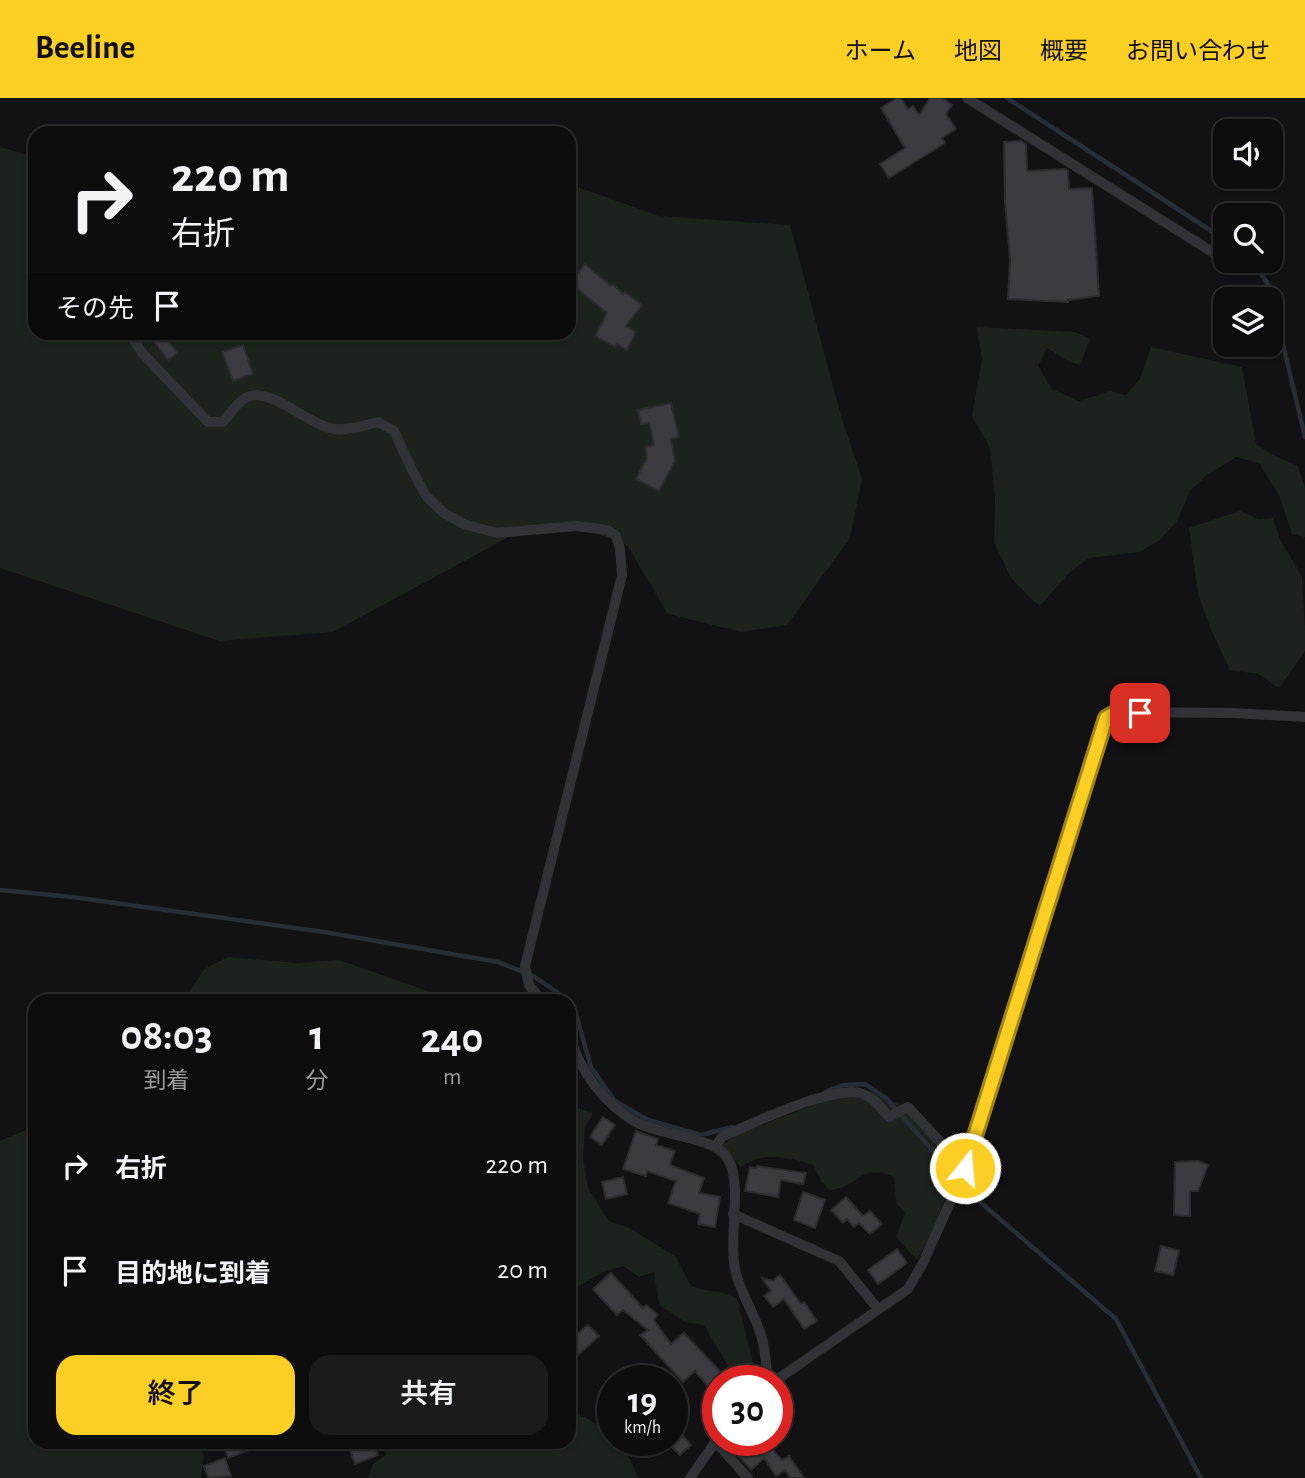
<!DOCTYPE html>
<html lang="ja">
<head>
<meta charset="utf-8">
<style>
  body { margin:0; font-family:"Alegreya Sans","Noto Sans JP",sans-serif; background:#1c1b1c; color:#f1f3f6; height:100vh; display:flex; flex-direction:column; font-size:26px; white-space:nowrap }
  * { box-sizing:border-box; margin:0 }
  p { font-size:23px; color:#9b9c9e }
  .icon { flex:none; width:38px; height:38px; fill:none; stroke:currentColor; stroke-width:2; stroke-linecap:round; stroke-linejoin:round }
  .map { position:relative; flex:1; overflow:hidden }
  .side { position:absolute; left:28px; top:896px; width:548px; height:455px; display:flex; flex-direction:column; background:#0e0d0e; border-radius:21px; box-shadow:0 2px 5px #0004,0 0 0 2px #2e2d2e }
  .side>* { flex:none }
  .guide { position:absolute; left:28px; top:28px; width:548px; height:214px; border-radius:21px; box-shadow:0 2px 5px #0004,0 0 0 2px #2e2d2e; background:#0e0d0e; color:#f1f3f6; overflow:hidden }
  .controls { position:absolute; left:1213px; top:21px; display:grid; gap:14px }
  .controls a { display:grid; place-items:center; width:70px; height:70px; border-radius:14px; background:#0e0d0e; box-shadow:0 2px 5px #0004,0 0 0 2px #2e2d2e; font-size:35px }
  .speed { position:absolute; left:597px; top:1267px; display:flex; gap:14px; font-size:35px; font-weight:700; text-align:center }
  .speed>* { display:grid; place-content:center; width:91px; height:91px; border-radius:50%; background:#0e0d0e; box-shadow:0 2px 5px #0004,0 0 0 2px #2e2d2e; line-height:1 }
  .speed small { font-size:18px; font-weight:400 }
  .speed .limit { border:10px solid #d22; background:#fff; color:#111 }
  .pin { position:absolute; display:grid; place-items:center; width:60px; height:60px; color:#fff; margin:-30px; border-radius:14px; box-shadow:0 4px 10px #0006 }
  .me { position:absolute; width:77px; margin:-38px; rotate:17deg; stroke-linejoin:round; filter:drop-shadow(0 0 5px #0008) }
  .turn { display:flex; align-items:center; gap:24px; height:147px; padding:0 28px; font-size:32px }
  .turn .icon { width:91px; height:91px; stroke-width:2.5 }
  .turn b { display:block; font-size:49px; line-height:60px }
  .then { display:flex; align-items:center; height:66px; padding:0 28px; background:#0003; gap:14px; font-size:26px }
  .eta { display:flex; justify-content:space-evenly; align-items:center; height:119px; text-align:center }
  .eta b { font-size:42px; font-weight:600; line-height:49px }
  .button { display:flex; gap:14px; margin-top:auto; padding:14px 28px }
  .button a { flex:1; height:80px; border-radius:21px; background:#face23; color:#111; font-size:28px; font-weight:600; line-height:80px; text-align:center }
  .button a+a { background:#1c1b1c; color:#f1f3f6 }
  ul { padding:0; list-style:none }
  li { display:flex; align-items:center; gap:21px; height:105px; padding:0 28px }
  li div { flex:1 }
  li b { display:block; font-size:26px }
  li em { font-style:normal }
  header { display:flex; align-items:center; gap:42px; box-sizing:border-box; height:98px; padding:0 35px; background:#face23; color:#111 }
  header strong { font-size:33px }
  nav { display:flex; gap:38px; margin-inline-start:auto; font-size:24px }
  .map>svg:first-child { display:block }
  .green { fill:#1c231d }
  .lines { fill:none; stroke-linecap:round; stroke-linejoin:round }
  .stream { stroke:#272e37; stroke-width:4.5 }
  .building { fill:#3c3b41; stroke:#2c2b2f; stroke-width:2 }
  .street { stroke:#323338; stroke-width:10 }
  .route-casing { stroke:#a28617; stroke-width:18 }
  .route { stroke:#face23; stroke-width:12 }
</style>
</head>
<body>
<header>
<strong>Beeline</strong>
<nav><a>ホーム</a><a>地図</a><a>概要</a><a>お問い合わせ</a></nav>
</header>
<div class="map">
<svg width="1305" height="1380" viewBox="0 0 1305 1380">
  <rect width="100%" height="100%" fill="#121113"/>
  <path class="green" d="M0,49L35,59V234H569V86L659,118L790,127L841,318L862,381L850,440L787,527L741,534L668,516L627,447L590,433L516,435L333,534L219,543L0,470Z
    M977,229L1075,234L1090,241L1080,267L1066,262L1047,250L1038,268L1052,291L1079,303L1110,293L1126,297L1140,281L1151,249L1242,269L1256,346L1271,356L1298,368L1305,390V439L1292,436L1279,397L1259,365L1236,359L1206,378L1190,393L1177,423L1160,442L1139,454L1089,460L1069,475L1040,508L1029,499L1011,480L994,444L995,401L990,350L972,318L982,261Z
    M1240,413L1258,421L1273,420L1280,442L1302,478L1305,533V553L1279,590L1258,576L1230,572L1211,532L1198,496L1189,430Z
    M228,859L298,865L339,862L456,903H183L204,871Z
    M851,992L872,994L902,1007L957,1069L935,1128L917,1162L896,1139L905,1115L896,1105L894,1079C856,1064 862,1089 830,1092L822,1084L813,1067C791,1059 762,1053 741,1069L722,1047L737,1037Z
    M569,1006L593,1016L585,1029L583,1060L588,1090L609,1123L629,1130L675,1158L691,1188C708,1195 721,1191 737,1201L756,1277L747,1282L734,1278L704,1227L685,1224L659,1207L654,1174L639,1179L623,1168L603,1174L569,1194Z
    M35,1028V1344H194L204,1357L201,1379L199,1380H0V1043Z
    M569,1314L584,1319L612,1335V1342H620L639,1380H368L373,1366L386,1357L382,1344H569Z"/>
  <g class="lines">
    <path class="stream" d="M1007,0L1132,81
      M1132,81L1225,142
      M1253,163L1269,188L1305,339
      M0,792L72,799L324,834L498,864L533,878L557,894L566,903
      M569,906L576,916L591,969L615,1003L648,1022L701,1037L732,1029
      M825,994L843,987L865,986L886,1000L972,1097L1116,1221L1201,1380"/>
  </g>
  <path class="building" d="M897,0H901L908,11L913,8L919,17L930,0H943L952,7L946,16L956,31L942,40L945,45L889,80L880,66L905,50L881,10Z
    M1021,43L1026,46L1027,73L1065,71L1068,73L1069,91L1092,90L1099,198L1068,202V204L1008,201L1010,162L1005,104L1004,44Z
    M585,166L611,188L613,186L623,196L625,194L642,207L626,228L636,234L627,252L617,246L615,249L595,238L607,215L570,185Z
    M147,234H161L177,255L168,262Z
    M243,247L253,276L233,283L222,254Z
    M671,305L679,339L671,341L675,363L659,393L636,381L647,360L645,349L654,347L649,325L641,326L638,312Z
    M603,1019L615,1027L602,1047L590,1039Z
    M636,1033L658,1041L656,1047L675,1053L670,1067L704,1080L699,1095L720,1099L715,1129L698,1126L700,1116L668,1105L676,1083L647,1073L646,1078L623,1071Z
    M1198,1063L1208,1067L1198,1093H1190V1118L1174,1117L1175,1064Z
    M757,1068L806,1075L803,1086L781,1082L778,1099L745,1093L750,1069L756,1070Z
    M623,1079L627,1096L606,1101L602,1084Z
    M803,1094L825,1102L815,1130L794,1122Z
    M846,1099L863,1118L870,1113L882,1126L870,1136L859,1125L854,1129L847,1121L843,1125L831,1112Z
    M1161,1148L1179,1153L1173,1177L1155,1173Z
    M897,1151L907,1165L878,1186L868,1172Z
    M611,1175L643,1210L646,1207L658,1217L654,1222L671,1246L684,1235L715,1268L728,1283H718V1300L695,1273L683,1284L640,1237L648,1232L623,1212L617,1217L593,1191Z
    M780,1177L801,1206L804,1204L817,1223L804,1231L784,1201L773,1209L764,1198L771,1193L762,1180L773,1183Z
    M588,1227L599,1238L578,1257L569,1244Z
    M672,1326L691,1347L680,1357L672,1349Z
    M748,1342H764L782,1362L789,1358L804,1380H790L785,1372L776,1378L764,1360L751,1372L735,1354Z
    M223,1344H268L269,1345L228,1360Z
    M347,1344H373L378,1357L355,1366Z
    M225,1360L231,1378L208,1380L204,1368Z"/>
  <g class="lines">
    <path class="street" d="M967,0L1225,162
      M129,234L143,256L208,324H223C230,316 239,301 250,298C273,291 310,328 335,331C349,333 365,327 378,324L394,333L412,372L426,398L444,415L464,426L497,435L576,428L608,432L616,438L620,451L622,477L525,868L529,887L542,903
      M569,938C581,973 603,1006 636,1024C659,1038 715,1038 728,1061C743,1087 728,1140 735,1171C740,1196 756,1217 762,1241C766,1254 766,1269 768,1283
      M716,1048L722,1039C753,1025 828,989 860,995C873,998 881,1010 889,1019L908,1009L965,1071
      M733,1116L839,1163L878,1211
      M775,1283L908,1191L923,1165L965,1071L1106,620L1116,614L1234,615L1305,619
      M715,1343L748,1380
      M690,1380L718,1340"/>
  </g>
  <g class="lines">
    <defs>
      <path id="route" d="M965,1070L1106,620L1116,614L1140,615"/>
    </defs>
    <use href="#route" class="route-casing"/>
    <use href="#route" class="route"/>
  </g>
</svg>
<div class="controls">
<a><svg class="icon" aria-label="sound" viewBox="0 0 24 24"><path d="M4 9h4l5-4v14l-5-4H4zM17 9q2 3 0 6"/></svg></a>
<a><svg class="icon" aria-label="search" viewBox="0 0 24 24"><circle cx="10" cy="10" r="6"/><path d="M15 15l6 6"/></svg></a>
<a><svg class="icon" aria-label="layers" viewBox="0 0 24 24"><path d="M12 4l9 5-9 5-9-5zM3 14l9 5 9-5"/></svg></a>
</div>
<div class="speed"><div>19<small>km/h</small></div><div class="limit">30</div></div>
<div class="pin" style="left:1140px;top:615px;background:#d93025"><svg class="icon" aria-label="arrive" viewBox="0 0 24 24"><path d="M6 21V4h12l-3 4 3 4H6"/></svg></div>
<svg class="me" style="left:965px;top:1070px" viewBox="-20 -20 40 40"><circle r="17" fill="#face23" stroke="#fff" stroke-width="3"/><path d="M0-11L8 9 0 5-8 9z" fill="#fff"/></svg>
<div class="guide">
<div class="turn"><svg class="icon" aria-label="right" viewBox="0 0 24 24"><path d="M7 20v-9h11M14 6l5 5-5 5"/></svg><div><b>220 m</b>右折</div></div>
<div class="then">その先<svg class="icon" aria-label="arrive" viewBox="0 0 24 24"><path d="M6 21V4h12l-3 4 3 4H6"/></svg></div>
</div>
<section class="side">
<div class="eta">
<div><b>08:03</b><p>到着</p></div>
<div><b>1</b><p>分</p></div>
<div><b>240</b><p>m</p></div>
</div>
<ul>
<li><svg class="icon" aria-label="right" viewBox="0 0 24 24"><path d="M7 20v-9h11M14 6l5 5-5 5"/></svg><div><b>右折</b></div><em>220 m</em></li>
<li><svg class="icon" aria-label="arrive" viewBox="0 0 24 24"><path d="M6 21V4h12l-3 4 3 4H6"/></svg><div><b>目的地に到着</b></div><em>20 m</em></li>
</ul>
<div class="button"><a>終了</a><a>共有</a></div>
</section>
</div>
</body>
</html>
